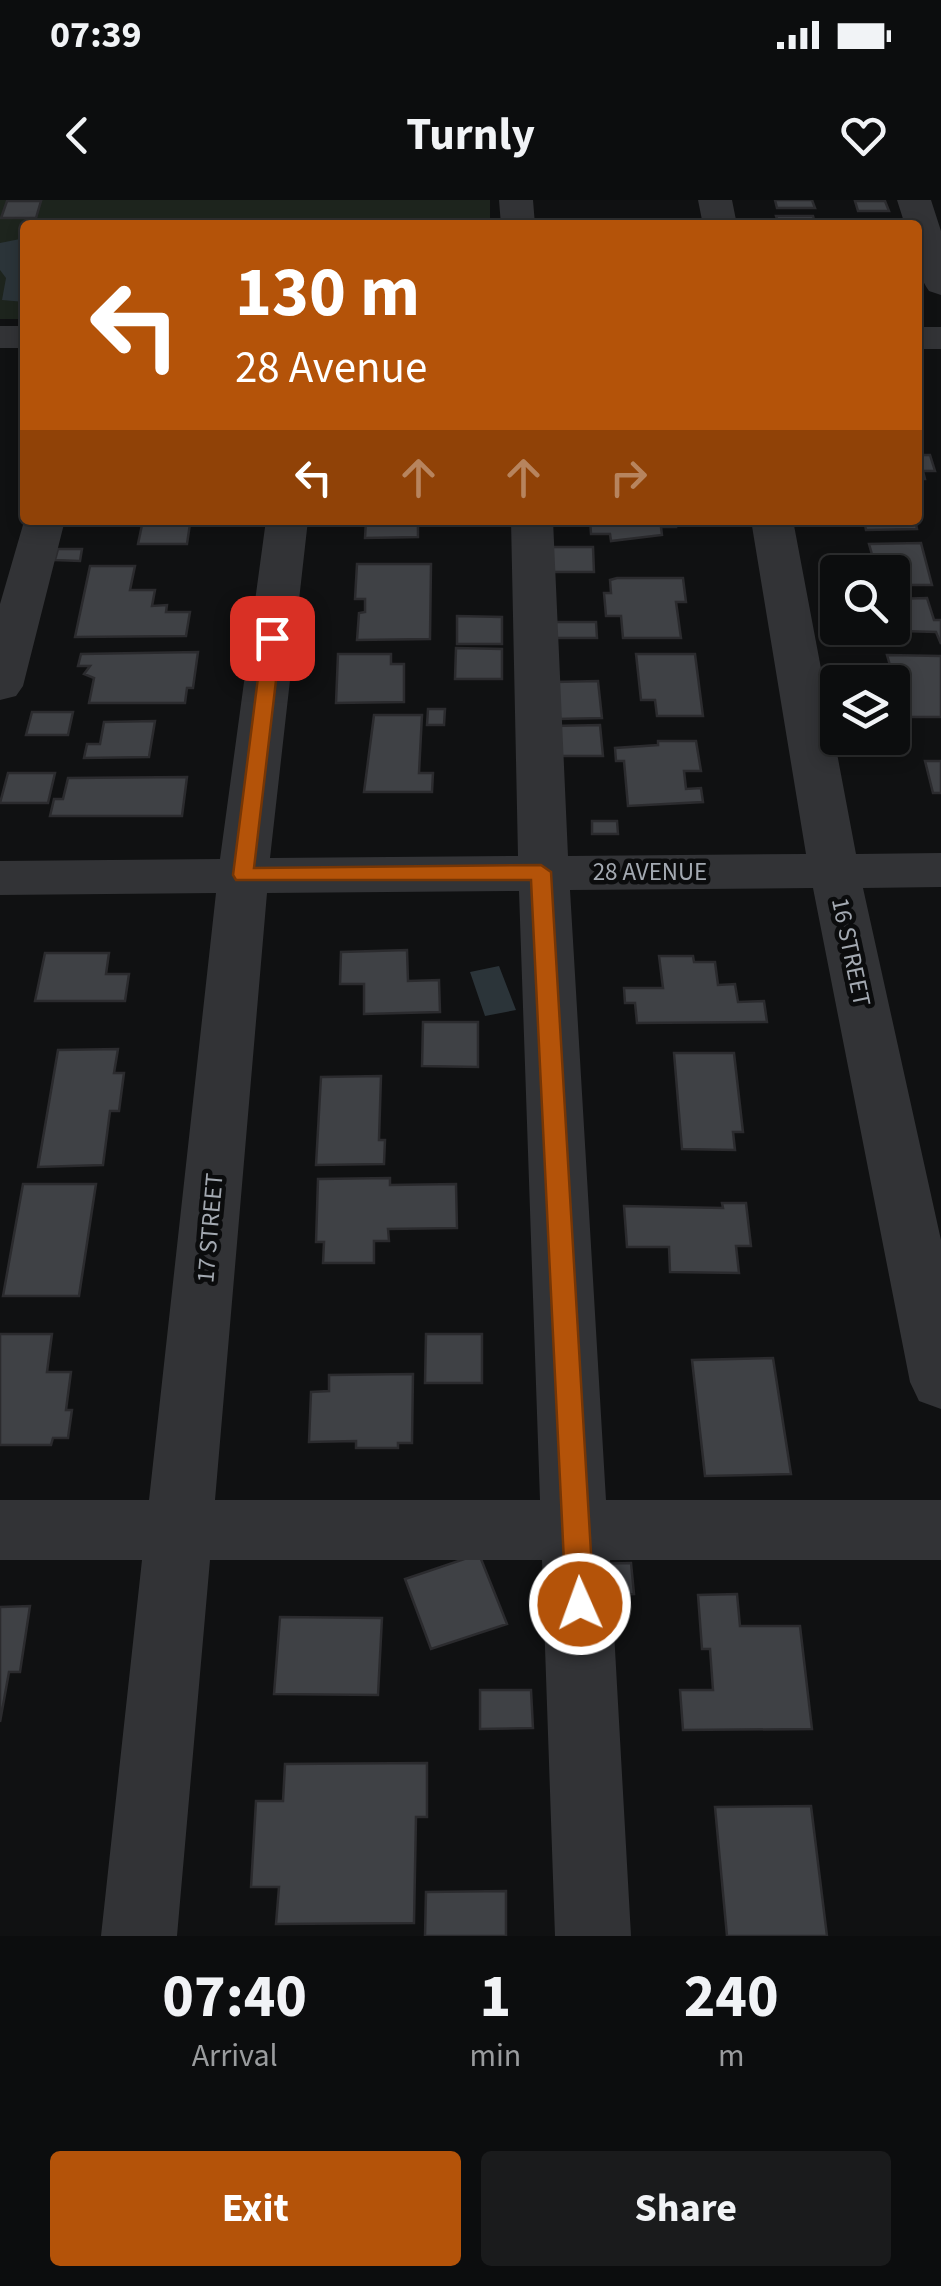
<!DOCTYPE html>
<html lang="en">
<head>
<meta charset="utf-8">
<style>
  body { margin:0; font-family:"Source Sans 3",sans-serif; background:#1a1b1c; color:#f1f3f6; height:100vh; display:flex; flex-direction:column; font-size:38px; white-space:nowrap }
  * { box-sizing:border-box; margin:0 }
  p { font-size:32px; color:#9a9c9e }
  .icon { flex:none; width:55px; height:55px; fill:none; stroke:currentColor; stroke-width:2; stroke-linecap:round; stroke-linejoin:round }
  .map { position:relative; height:1736px; overflow:hidden }
  .panel { display:flex; flex-direction:column; background:#0c0d0e; flex:1 }
  .panel>* { flex:none }
  .top-card { position:absolute; left:20px; top:20px; width:902px; height:305px; border-radius:10px; box-shadow:0 5px 15px #0003,0 0 0 2px #2c2d2e; background:#b45309; color:#fff; overflow:hidden }
  .fabs { position:absolute; left:820px; top:355px; display:grid; gap:20px }
  .fabs a { display:grid; place-items:center; width:90px; height:90px; border-radius:10px; background:#0c0d0e; box-shadow:0 5px 15px #0003,0 0 0 2px #2c2d2e; font-size:50px }
  .pin { position:absolute; display:grid; place-items:center; width:85px; height:85px; color:#fff; margin:-42px; border-radius:20px; box-shadow:0 5px 15px #0006 }
  .me { position:absolute; width:110px; margin:-55px; rotate:358deg; stroke-linejoin:round; filter:drop-shadow(0 0 8px #0008) }
  .turn { display:flex; align-items:center; gap:35px; height:210px; padding:0 50px; font-size:45px }
  .turn .icon { width:130px; height:130px; stroke-width:2.5 }
  .turn b { display:block; font-size:70px; line-height:85px }
  .lanes { display:flex; align-items:center; height:95px; padding:0 50px; background:#0003; justify-content:center; gap:50px; direction:ltr }
  .lanes .off { opacity:.35 }
  .eta { display:flex; justify-content:space-evenly; align-items:center; height:170px; text-align:center }
  .eta b { font-size:60px; font-weight:700; line-height:70px }
  .cta { display:flex; gap:20px; margin-top:auto; padding:20px 50px }
  .cta a { flex:1; height:115px; border-radius:10px; background:#b45309; color:#fff; font-size:40px; font-weight:700; line-height:115px; text-align:center }
  .cta a+a { background:#1a1b1c; color:#f1f3f6 }
  .status { display:flex; justify-content:space-between; align-items:center; height:70px; padding:0 50px; background:#0c0d0e; direction:ltr }
  .status svg { height:28px; fill:currentColor }
  header { display:flex; justify-content:space-between; align-items:center; height:130px; padding:0 50px; background:#0c0d0e; font-size:45px; font-weight:700 }
  .map>svg:first-child { display:block }
  .green { fill:#1d241d }
  .water { fill:#2b3439 }
  .building { fill:#3f4145; stroke:#2b2b2e; stroke-width:2.5 }
  .lines { fill:none; stroke-linecap:round; stroke-linejoin:round }
  .minor { fill:#323336; fill-rule:evenodd }
  .route { fill:#b45309; stroke:#753606; stroke-width:2.5 }
  .labels { text-anchor:middle; dominant-baseline:central; stroke-width:9; stroke-linejoin:round; paint-order:stroke }
  .street-label { font-size:25px; fill:#a3a9b1; stroke:#0b0c0d }
</style>
</head>
<body>
<div class="status"><b>07:39</b><svg viewBox="0 0 49 12"><path d="M0 12V9h3v3zM5 12V6h3v6zM10 12V3h3v9zM15 12V0h3v12zM26 1h20v11H26zM47 4h2v5h-2z"/></svg></div>
<header><svg class="icon" aria-label="back" viewBox="0 0 24 24"><path d="M15 5l-7 7 7 7"/></svg>Turnly<svg class="icon" aria-label="heart" viewBox="0 0 24 24"><path d="M12 20l-8-8c-3-5 5-10 8-4 3-6 11-1 8 4z"/></svg></header>
<div class="map">
<svg width="941" height="1736" viewBox="0 0 941 1736">
  <rect width="100%" height="100%" fill="#101112"/>
  <path class="green" d="M0,0H490V25H25V119H0Z"/>
  <path class="water" d="M25,38V102L2,100L6,78L0,70V43Z
    M499,766L516,810L485,816L470,772Z"/>
  <path class="building" d="M775,0H812L815,8H777Z
    M7,1H41L36,18H1Z
    M855,1H885L889,11H858Z
    M776,16H813L815,23L846,25H779Z
    M918,246L921,255H930L935,271H923L925,279H918Z
    M143,320H202L201,324H190L187,344H138Z
    M366,320H434V325H418V337L365,338Z
    M590,320H675L676,327H661L662,335L611,341L610,334H591Z
    M864,320H915L917,329L866,330Z
    M921,343L932,385H892V372H877L869,344Z
    M546,347H593L594,372H547Z
    M58,349H82L80,361L55,360Z
    M357,364H431L430,439L357,440L359,413L365,412V399H355Z
    M90,366H135L130,390H155L152,406L167,405L166,412H190L186,436L75,437Z
    M617,378H683L686,402H676L681,438H623L621,416H606L604,393H611L610,380Z
    M927,398L934,420H941V444L936,432L869,430V428H892V399Z
    M457,416L502,417V444H457Z
    M552,422H596L597,438H553Z
    M456,448L502,449V479H455Z
    M198,452L193,488H187L185,503H89L94,478L84,474L90,466H78L81,454Z
    M338,454H391V464H404V502L336,503Z
    M636,454H695L703,516H657L655,500H641Z
    M887,455L941,456V517H905Z
    M598,481L602,518L557,519L554,482Z
    M428,509H445L444,525H427Z
    M32,512H73L68,535H26Z
    M374,515H422L419,573H433L432,592H364Z
    M155,521L149,557L84,558L87,544H100L104,522Z
    M600,525L603,556H554L552,526Z
    M658,541H696L701,571H684L686,589L701,588L703,602L628,606L624,561H616L615,548L658,545Z
    M925,561H941V593H933Z
    M8,573H55L48,603H0Z
    M187,577L182,616H50L54,599H63L68,578Z
    M592,621H617L618,634H592Z
    M407,750L408,781L439,780L440,812L364,814V784H340L341,752Z
    M45,753H109L106,774H129L125,801H35Z
    M659,756H693L694,762H715L718,785L735,784L738,802L764,801L767,822L637,823L635,803H625L624,788H663Z
    M423,822H478V867L422,866Z
    M118,849L114,873H124L119,911H110L103,965L38,967L58,850Z
    M674,853H734L743,932H733L735,950L682,949Z
    M381,876L379,940H385L384,964L316,965L321,877Z
    M390,978V985L456,984L457,1028L388,1029L389,1041H374V1063H323L324,1042H316L318,979Z
    M23,984H96L79,1096H3Z
    M722,1003H746L751,1046H736L739,1073L670,1072L669,1047H627L624,1006L723,1008Z
    M0,1134H52L47,1172H71L66,1210H72L68,1238H53L51,1245H0Z
    M426,1134H482V1183H425Z
    M773,1158L791,1274L705,1276L692,1160Z
    M413,1174L412,1243H398V1248H356V1241L309,1242L311,1192L329,1191V1175Z
    M479,1354L507,1424L431,1449L405,1379Z
    M631,1363L634,1394L593,1396L590,1364Z
    M737,1394L740,1426H800L812,1529L683,1530L680,1490H713L710,1449H702L698,1395Z
    M30,1406L20,1472H9L0,1522V1407Z
    M280,1417L382,1418L378,1495L274,1494Z
    M480,1490H531L533,1528L480,1529Z
    M427,1563V1617H416L414,1723L276,1724L279,1687H251L256,1601H283L285,1564Z
    M811,1606L827,1736H727L715,1607Z
    M506,1691V1736H425L426,1692Z"/>
  <g class="lines">
    <path class="minor" d="M499,0H533L535,25H501Z
      M698,0H732L737,25H703Z
      M897,0H931L941,31V95L929,91C915,72 918,48 918,25H905Z
      M0,126H25V148H0Z
      M918,127H941V149H918Z
      M25,318L65,320L23,486L16,496L0,500V404Z
      M266,320H308L270,658L518,656L511,320H553L568,656L806,654L751,320H793L856,654L941,653V687L863,688L941,1040V1209L919,1201L910,1182L813,688L570,690L606,1300H941V1360H610L631,1736H555L542,1360H210L177,1736H101L142,1360H0V1300H149L216,693L0,695V661L220,659ZM519,691L540,1300H215L267,693Z"/>
  </g>
  <path class="route" d="M272,433L281,438L254,668L541,665L551,672L594,1404L590,1413L580,1417L570,1413L566,1404L531,680H236L233,675L263,438Z"/>
  <g class="labels">
    <g class="street-label">
      <text x="650" y="672">28 AVENUE</text>
      <text transform="translate(851 752) rotate(78)">16 STREET</text>
      <text transform="translate(210 1028) rotate(-85)">17 STREET</text>
    </g>
  </g>
</svg>
<div class="fabs">
<a><svg class="icon" aria-label="search" viewBox="0 0 24 24"><circle cx="10" cy="10" r="6"/><path d="M15 15l6 6"/></svg></a>
<a><svg class="icon" aria-label="layers" viewBox="0 0 24 24"><path d="M12 4l9 5-9 5-9-5zM3 14l9 5 9-5"/></svg></a>
</div>
<div class="pin" style="left:272px;top:438px;background:#d93025"><svg class="icon" aria-label="arrive" viewBox="0 0 24 24"><path d="M6 21V4h12l-3 4 3 4H6"/></svg></div>
<svg class="me" style="left:580px;top:1404px" viewBox="-20 -20 40 40"><circle r="17" fill="#b45309" stroke="#fff" stroke-width="3"/><path d="M0-11L8 9 0 5-8 9z" fill="#fff"/></svg>
<div class="top-card">
<div class="turn"><svg class="icon" aria-label="left" viewBox="0 0 24 24"><path d="M17 20v-9H6M10 6l-5 5 5 5"/></svg><div><b>130 m</b>28 Avenue</div></div>
<div class="lanes"><svg class="icon" aria-label="left" viewBox="0 0 24 24"><path d="M17 20v-9H6M10 6l-5 5 5 5"/></svg><svg class="icon off" aria-label="ahead" viewBox="0 0 24 24"><path d="M12 20V5M6 11l6-6 6 6"/></svg><svg class="icon off" aria-label="ahead" viewBox="0 0 24 24"><path d="M12 20V5M6 11l6-6 6 6"/></svg><svg class="icon off" aria-label="right" viewBox="0 0 24 24"><path d="M7 20v-9h11M14 6l5 5-5 5"/></svg></div>
</div>
</div>
<section class="panel">
<div class="eta">
<div><b>07:40</b><p>Arrival</p></div>
<div><b>1</b><p>min</p></div>
<div><b>240</b><p>m</p></div>
</div>
<div class="cta"><a>Exit</a><a>Share</a></div>
</section>
</body>
</html>
